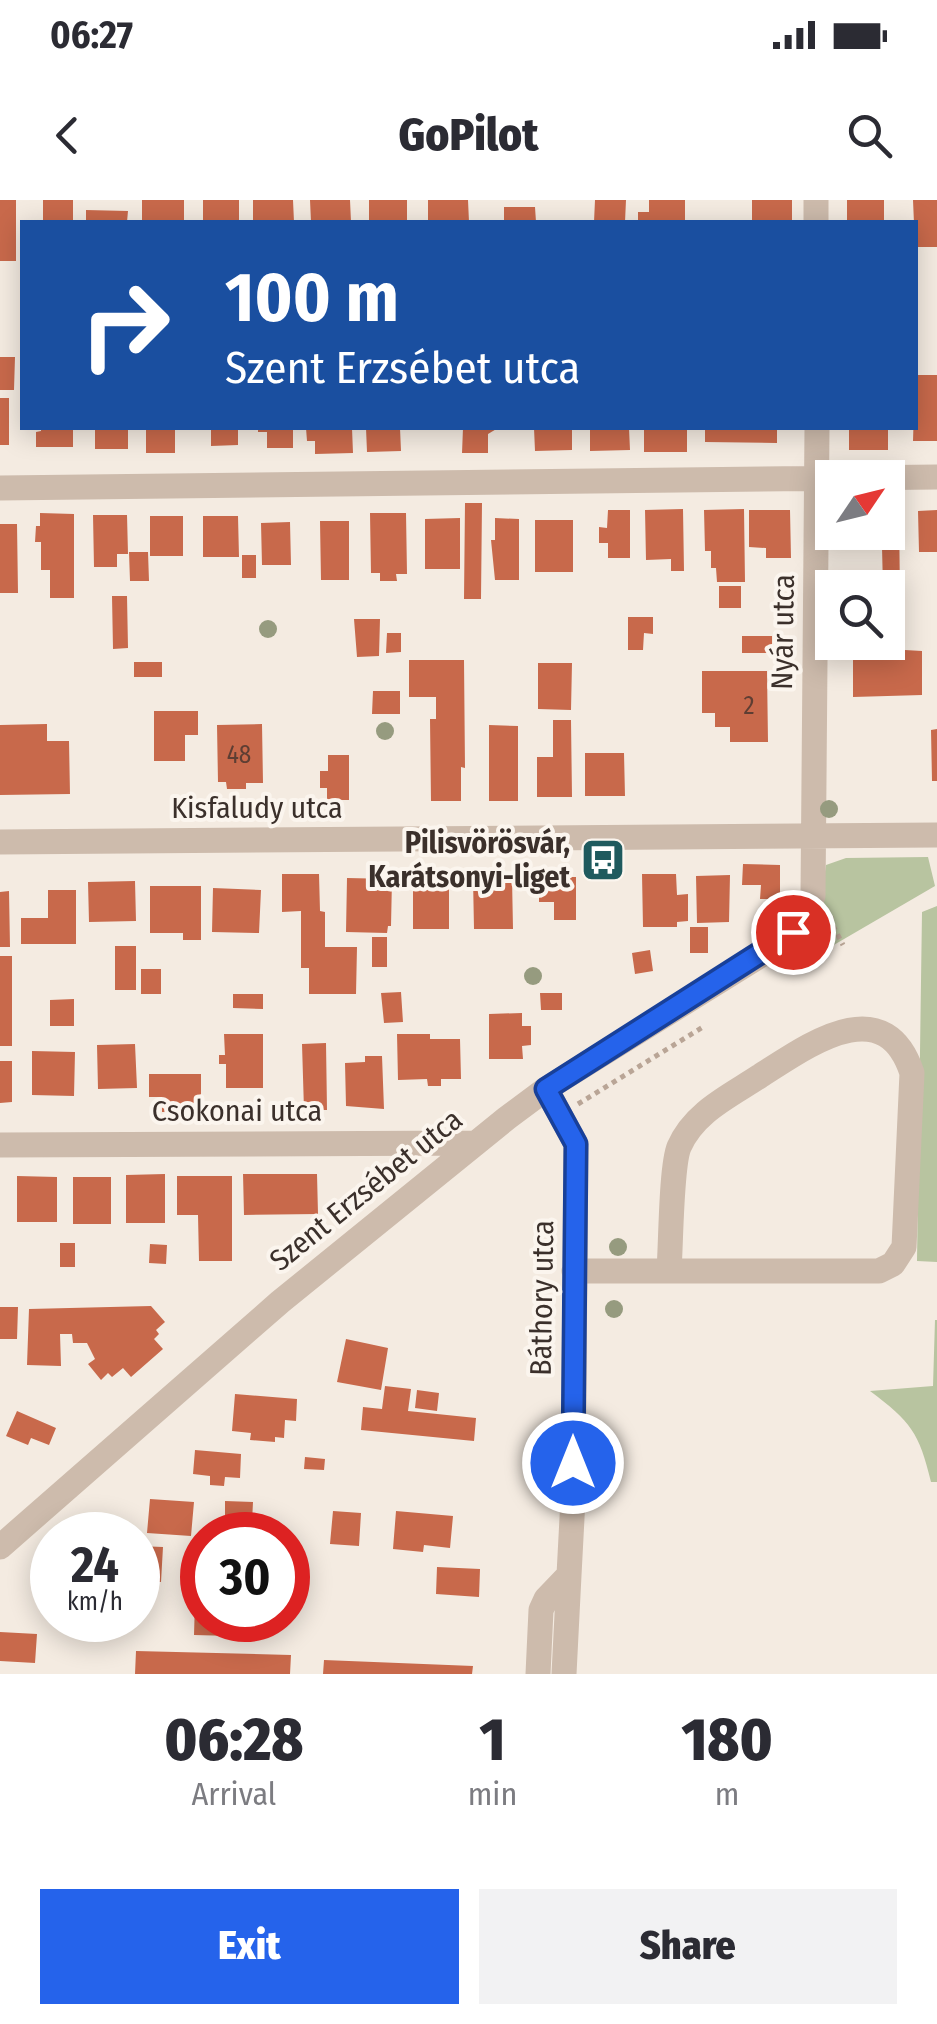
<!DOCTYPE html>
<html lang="en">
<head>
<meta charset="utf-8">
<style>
  body { margin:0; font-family:"Fira Sans Condensed",sans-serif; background:#f2f2f3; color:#2b2b33; height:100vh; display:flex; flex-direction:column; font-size:38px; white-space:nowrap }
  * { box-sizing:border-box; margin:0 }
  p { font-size:32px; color:#7c7c81 }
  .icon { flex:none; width:55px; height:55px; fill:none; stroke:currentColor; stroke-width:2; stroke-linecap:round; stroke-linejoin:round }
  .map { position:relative; height:1474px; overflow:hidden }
  .sheet { display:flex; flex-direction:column; background:#fff; flex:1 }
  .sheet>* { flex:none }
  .banner { position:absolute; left:20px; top:20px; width:898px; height:210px; border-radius:0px; box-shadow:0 5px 25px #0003; background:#1a4fa0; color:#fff; overflow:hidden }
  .needle { width:65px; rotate:55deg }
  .tools { position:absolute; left:815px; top:260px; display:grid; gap:20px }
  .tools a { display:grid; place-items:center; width:90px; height:90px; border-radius:0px; background:#fff; box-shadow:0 5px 25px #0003; font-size:50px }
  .speed { position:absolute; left:30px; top:1312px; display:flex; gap:20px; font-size:50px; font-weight:700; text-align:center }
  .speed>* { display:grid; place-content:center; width:130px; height:130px; border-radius:50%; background:#fff; box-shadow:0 5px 25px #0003; line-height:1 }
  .speed small { font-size:25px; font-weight:400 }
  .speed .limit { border:15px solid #d22; background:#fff; color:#111 }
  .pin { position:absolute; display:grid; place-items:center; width:85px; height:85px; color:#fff; margin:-42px; border:5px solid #fff; border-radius:50%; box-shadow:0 2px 10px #0007 }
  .me { position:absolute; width:110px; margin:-55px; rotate:0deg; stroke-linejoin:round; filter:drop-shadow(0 0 8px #0008) }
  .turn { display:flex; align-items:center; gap:35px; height:210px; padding:0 40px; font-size:45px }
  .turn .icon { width:130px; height:130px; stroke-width:2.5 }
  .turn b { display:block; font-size:70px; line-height:85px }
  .eta { display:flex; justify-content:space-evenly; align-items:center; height:170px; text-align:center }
  .eta b { font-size:60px; font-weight:800; line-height:70px }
  .action { display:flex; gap:20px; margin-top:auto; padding:20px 40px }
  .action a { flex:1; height:115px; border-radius:0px; background:#2563eb; color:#fff; font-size:40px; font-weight:800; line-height:115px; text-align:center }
  .action a+a { background:#f2f2f3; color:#2b2b33 }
  .status { display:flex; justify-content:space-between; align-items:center; height:70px; padding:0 50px; background:#fff; direction:ltr }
  .status svg { height:28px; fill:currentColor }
  header { display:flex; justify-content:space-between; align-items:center; height:130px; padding:0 40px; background:#fff; font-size:45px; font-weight:800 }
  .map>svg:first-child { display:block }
  .green { fill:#b8c4a0 }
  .building { fill:#c8694b }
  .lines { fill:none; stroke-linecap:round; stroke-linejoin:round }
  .path { stroke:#b9a596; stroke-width:5; stroke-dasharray:5 5; stroke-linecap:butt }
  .minor { stroke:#cdbbac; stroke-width:25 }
  .tree { fill:#969b7f }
  .route-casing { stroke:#184099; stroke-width:25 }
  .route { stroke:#2563eb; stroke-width:18 }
  .labels { text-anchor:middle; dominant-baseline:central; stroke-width:8; stroke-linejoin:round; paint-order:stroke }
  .number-label { font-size:25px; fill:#5e3e33 }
  .street-label { font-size:30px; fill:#3b302b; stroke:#fbf5ee }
  .poi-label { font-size:30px; font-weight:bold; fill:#3b302b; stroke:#fbf5ee; text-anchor:end }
</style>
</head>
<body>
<div class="status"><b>06:27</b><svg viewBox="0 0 49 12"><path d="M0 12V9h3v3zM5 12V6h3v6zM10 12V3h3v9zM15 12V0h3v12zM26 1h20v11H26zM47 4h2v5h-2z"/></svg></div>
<header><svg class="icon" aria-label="back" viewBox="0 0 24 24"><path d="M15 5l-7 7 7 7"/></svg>GoPilot<svg class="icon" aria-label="search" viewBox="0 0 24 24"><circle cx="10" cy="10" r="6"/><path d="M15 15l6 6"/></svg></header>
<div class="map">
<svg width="937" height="1474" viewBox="0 0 937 1474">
  <rect width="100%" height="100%" fill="#f4ebe1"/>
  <path class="green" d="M928,657L935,686L796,767L788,752C823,721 819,710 826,665L846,658Z
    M937,706V1062L917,1061L922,712Z
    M935,1120H937V1282H931C919,1232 911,1222 870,1191L933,1186Z"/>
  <path class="building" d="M0,0H16V61H0Z
    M43,0H73V22H43Z
    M142,0H184V22H142Z
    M203,0H239V22H203Z
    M253,0H293L294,22H253Z
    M310,0H350L351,22H311Z
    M369,0H407V22H369Z
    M428,0H468L469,22H428Z
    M595,0H626L625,22H594Z
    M649,0H685V22H638V12H649Z
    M752,0H792V22H752Z
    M847,0H884V22H847Z
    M913,0H937V47H915Z
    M504,7H535L536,22H504Z
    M86,10L128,11L127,22H86Z
    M0,157H15L14,190H0Z
    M915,175H937V241H913Z
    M0,198H9V245H0Z
    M41,228H73V247H36V232L41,231Z
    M95,228H128V249H95Z
    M146,228H175V253H146Z
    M211,228H238V245L211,246Z
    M258,228H293V248H267V232H258Z
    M306,228H352L353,253L315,254V241H307Z
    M366,228H400L401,251L367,252Z
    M463,228H498L488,234V253H462Z
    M534,228H572V250L535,251Z
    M590,228H629L630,250L590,251Z
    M644,228H687V252H644Z
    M705,228H777V243L705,242Z
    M849,228H888V250H849Z
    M465,303H482L481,399H464Z
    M683,309L684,371H671V359L646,360L645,310Z
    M744,309L745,382H717L716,368H711V351H705L704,310Z
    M888,309L899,310L900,399H888V388H883L882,347H852V332H888Z
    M608,310H630V358H608V343H599V327L607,328Z
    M749,310H790L791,358H766V348L749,347Z
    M937,310V352H919L918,311Z
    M40,313L74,314V398H50V370H41V342H35L36,326H40Z
    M370,313H406L407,374H396L397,381H380V373H371Z
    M93,315H127L128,354H117V367H94Z
    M150,316H183V356H150Z
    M203,316H238L239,357H203Z
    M460,318V369H425V319Z
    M495,318L519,319V380H495L491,340H495Z
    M535,320H573V372H535Z
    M320,321H349V380H321Z
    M290,322L291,365H262L261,323Z
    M0,324H17L18,393H0Z
    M129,352H148L149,381H130Z
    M242,355H256V378H242Z
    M719,386H741V408H719Z
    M112,396H127L128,448L113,449Z
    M628,417H653V434L644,433L643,450H628Z
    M354,419H380L379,456L357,457Z
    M387,433H401V452L386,453Z
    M742,436H772V453H742Z
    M853,447L922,451V495L853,497Z
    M409,460H464L465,568L461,567V601H431L430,519H436V497H409Z
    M134,462H162V477H134Z
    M538,463H572L571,510L538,509Z
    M702,471H767L768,542H730V527H715V513H702Z
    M373,491H400V514H372Z
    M154,511H198V535H185V561H154Z
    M553,520H571L572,597H537V557H553Z
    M47,524V541H69L70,594L0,595V525Z
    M262,524L263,583H246V589H227L226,582H218L217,525Z
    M489,525L518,526V601H489Z
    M937,529V581H932L931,530Z
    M585,553H624L625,596H585Z
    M328,555H349V600H327V588H320V571H328Z
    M743,664L780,665V699H760L761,685H742Z
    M282,674H319L320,711L325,712V747H357L356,794H309V768H301V711L282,712Z
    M642,674H676L677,695L688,694V721L677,722V727H643Z
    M730,675L729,722L697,723L696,676Z
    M539,677H576V720H554V702H539Z
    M347,678L392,679L391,726H388L387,733L346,732Z
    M413,678H449V729H413Z
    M473,678H512L513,729H474Z
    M135,681L136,721L89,722L88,682Z
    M150,686H201V740H183V733H150Z
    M213,688L261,690L259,733L212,732Z
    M48,690H76V744H21V718H48Z
    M9,691L10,747H0V692Z
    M690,727H708V753H690Z
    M372,737H387V767H372Z
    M115,746H136V790H115Z
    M650,750L653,771L635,774L632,753Z
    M0,756H12V846H0Z
    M141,769H161V794H141Z
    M401,792L403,822L384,823L381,793Z
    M540,793H562V810H541Z
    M233,794H263V809L233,808Z
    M74,799V826H50V800Z
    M522,813V826H531V845L522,846L523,859H489V814Z
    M224,834H263V888H226V864H219V855H225Z
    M397,834H430V839H460L461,879H441V886H428L427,879L398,880Z
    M326,843L327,910H304L302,844Z
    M135,844L137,888L98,889L97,845Z
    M32,851L75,852L74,896L32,895Z
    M365,856H382L384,909L346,906L345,863L365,862Z
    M0,861H12V902L0,903Z
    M149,874H201V912H162V897H149Z
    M165,974V1023H126V975Z
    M243,974H317L318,1014L244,1015Z
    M17,976L57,977V1022H17Z
    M177,976H232V1061H199L198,1015H177Z
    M73,977H111V1024H73Z
    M60,1043H75V1067H60Z
    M150,1044L167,1045L166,1064L149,1063Z
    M151,1106L165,1122L156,1130L159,1134L154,1139L163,1149L131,1177L123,1168L112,1177L108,1173L101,1180L88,1164L95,1159L87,1143H73L72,1134H60L61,1166L27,1165L29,1109Z
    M0,1107H18L17,1139H0Z
    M346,1139L388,1148L381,1190L337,1182Z
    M385,1186L411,1189L408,1211L476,1218L474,1241L361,1230L363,1207L382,1209Z
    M417,1190L439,1193L437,1211L415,1208Z
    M235,1194L297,1199L296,1221L285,1220L284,1238L275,1237V1242L250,1240L251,1233L232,1231Z
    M17,1211L56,1228L49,1245L31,1238L28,1245L6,1236Z
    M195,1250L241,1254L240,1278L225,1277L224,1286L210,1285V1276L193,1274Z
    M305,1257L325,1259L324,1270L304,1269Z
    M150,1299L194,1302L191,1336L147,1333Z
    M225,1301L253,1302L252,1322L225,1320Z
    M333,1311L361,1313L359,1346L330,1344Z
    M396,1311L453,1316L450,1348L424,1345L423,1352L393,1349Z
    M138,1346L163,1347L161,1382L138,1381Z
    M437,1367L480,1369L479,1397L436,1394Z
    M195,1401H202V1420H233L232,1436L194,1435Z
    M56,1420H97L96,1429L56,1426Z
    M0,1432L37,1434L35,1463L0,1461Z
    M136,1451L291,1455L290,1474H135Z
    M324,1460L473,1466L472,1474H323Z"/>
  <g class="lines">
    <path class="path" d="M831,716V722L843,745
      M578,904L703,827"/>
    <path class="minor" d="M816,0V22
      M0,288L937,277
      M0,642L937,635
      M0,945L474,943
      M574,1071H879L893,1064L904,1047L912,873C884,788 806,847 760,876C730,896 694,912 679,947C671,967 671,1044 669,1070
      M0,1347L280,1102L507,918L546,889L782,742L802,721L813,696L817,228
      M538,1474L541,1410L546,1399L569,1375L573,1299L576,944L546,889
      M564,1474L569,1375"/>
  </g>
  <g class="tree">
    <circle cx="268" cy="429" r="9"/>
    <circle cx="385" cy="531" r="9"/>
    <circle cx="829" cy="609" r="9"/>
    <circle cx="765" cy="718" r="9"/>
    <circle cx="533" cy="776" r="9"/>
    <circle cx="618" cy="1047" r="9"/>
    <circle cx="614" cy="1109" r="9"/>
  </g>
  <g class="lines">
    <defs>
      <path id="route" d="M573,1263L576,944L546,889L793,732"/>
    </defs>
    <use href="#route" class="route-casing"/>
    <use href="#route" class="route"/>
  </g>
  <defs>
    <symbol id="bus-square" viewBox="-11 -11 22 22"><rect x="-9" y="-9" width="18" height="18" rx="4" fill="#1f5a5e" stroke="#fbf5ee"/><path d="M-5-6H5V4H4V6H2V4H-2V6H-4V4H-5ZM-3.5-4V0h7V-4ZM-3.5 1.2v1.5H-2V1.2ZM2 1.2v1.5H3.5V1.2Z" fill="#fff"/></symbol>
  </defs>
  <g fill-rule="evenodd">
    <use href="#bus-square" x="578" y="635" width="50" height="50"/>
  </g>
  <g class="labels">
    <g class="number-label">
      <text x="749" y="506">2</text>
      <text x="239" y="555">48</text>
    </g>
    <g class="street-label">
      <text transform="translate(783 432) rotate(-89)">Nyár utca</text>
      <text x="257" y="608">Kisfaludy utca</text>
      <text x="237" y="911">Csokonai utca</text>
      <text transform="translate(366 990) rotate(-39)">Szent Erzsébet utca</text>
      <text transform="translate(542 1098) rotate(-89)">Báthory utca</text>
    </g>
    <g class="poi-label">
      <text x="570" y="643">Pilisvörösvár,<tspan x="570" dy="34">Karátsonyi-liget</tspan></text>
    </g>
  </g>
</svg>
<div class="tools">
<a><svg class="needle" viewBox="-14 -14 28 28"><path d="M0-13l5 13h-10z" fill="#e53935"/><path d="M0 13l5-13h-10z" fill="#7c7c81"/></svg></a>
<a><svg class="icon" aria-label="search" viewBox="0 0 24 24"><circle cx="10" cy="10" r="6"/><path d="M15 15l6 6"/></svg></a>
</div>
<div class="speed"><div>24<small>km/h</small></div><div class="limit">30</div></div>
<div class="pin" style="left:793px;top:732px;background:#d93025"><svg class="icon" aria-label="arrive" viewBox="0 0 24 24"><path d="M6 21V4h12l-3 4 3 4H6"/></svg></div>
<svg class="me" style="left:573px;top:1263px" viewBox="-20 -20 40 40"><circle r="17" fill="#2563eb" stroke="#fff" stroke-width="3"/><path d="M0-11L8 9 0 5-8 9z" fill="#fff"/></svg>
<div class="banner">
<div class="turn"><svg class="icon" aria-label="right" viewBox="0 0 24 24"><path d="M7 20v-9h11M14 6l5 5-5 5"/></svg><div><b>100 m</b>Szent Erzsébet utca</div></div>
</div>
</div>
<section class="sheet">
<div class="eta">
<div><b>06:28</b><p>Arrival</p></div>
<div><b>1</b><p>min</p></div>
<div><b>180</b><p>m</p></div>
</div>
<div class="action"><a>Exit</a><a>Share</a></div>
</section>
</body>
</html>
